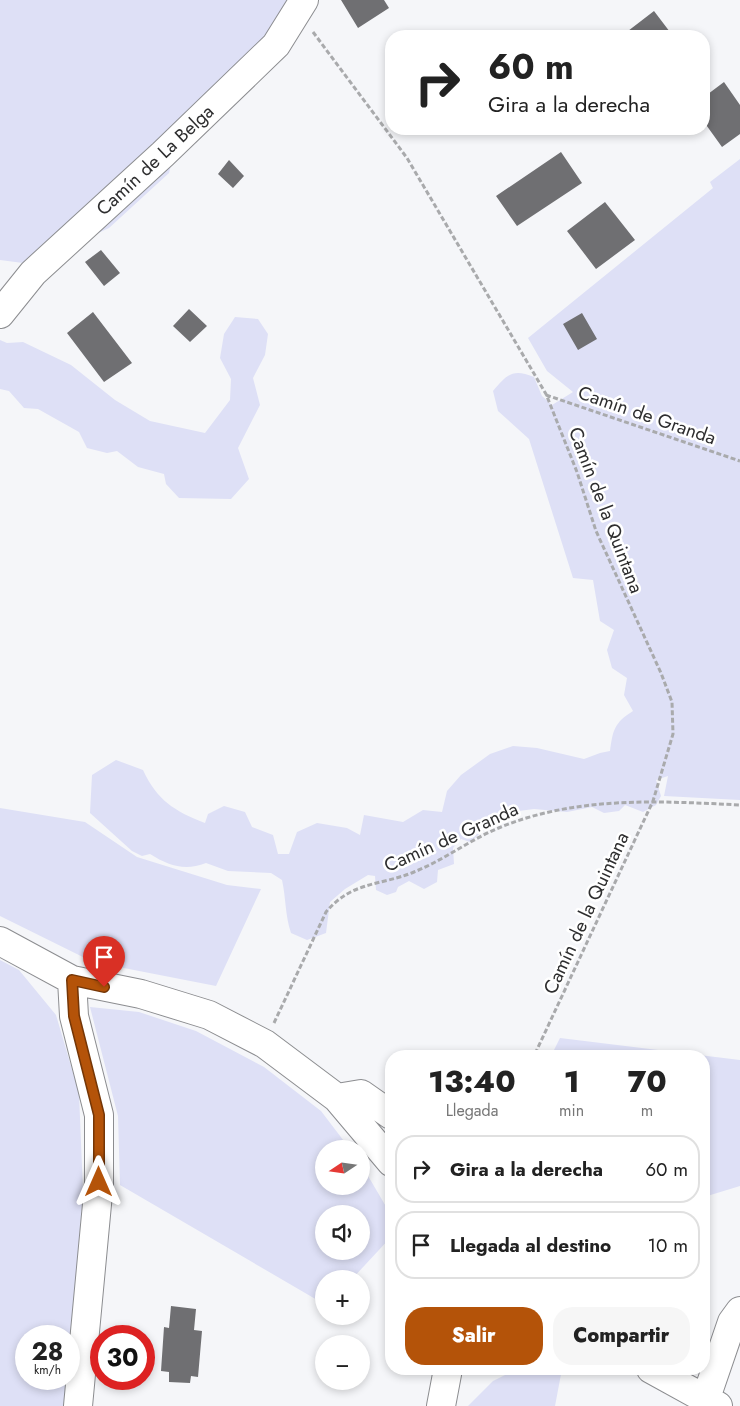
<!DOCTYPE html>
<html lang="es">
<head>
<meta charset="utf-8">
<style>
  body { margin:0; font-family:Jost,sans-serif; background:#f6f6f6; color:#222; height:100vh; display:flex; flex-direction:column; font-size:19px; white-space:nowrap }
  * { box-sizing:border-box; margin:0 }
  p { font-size:16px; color:#767676 }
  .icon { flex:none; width:28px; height:28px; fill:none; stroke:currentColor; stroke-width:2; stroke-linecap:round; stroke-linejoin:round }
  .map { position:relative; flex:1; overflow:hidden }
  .sheet { position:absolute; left:385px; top:1050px; width:325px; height:325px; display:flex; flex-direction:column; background:#fff; border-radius:20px; box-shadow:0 2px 8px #0003 }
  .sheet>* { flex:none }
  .top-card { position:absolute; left:385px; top:30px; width:325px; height:105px; border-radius:20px; box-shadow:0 2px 8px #0003; background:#fff; color:#222; overflow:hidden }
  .needle { width:32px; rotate:257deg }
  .controls { position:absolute; left:315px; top:1140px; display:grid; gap:10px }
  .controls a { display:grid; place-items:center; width:55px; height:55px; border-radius:50%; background:#fff; box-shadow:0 2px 8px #0003; font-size:25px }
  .speed { position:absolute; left:15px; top:1325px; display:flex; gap:10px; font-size:25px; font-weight:700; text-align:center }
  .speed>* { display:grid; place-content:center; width:65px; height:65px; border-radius:50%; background:#fff; box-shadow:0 2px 8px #0003; line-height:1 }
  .speed small { font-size:12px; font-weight:400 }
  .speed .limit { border:8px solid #d22; background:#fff; color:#111 }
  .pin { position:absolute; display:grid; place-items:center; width:42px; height:42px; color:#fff; margin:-51px -21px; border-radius:50% 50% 50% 0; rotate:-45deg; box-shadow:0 0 5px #0007 }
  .pin .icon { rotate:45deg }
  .me { position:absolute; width:55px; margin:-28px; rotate:0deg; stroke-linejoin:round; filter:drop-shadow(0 0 4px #0008) }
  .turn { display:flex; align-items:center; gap:18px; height:105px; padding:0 20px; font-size:22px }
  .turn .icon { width:65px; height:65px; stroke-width:2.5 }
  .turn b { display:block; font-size:35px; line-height:42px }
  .eta { display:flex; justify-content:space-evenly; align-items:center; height:85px; text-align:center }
  .eta b { font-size:30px; font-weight:800; line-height:35px }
  .primary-button { display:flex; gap:10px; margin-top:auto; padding:10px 20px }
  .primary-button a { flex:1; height:58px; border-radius:20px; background:#b45309; color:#fff; font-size:20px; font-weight:800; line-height:58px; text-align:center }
  .primary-button a+a { background:#f6f6f6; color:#222 }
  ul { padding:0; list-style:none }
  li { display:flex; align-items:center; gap:15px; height:68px; margin:0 10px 8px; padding:0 10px; border:2px solid #e0e0e0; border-radius:20px }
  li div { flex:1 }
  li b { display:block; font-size:19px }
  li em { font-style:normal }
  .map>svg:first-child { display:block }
  .green { fill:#dee0f6; fill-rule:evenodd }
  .building { fill:#6f6f72 }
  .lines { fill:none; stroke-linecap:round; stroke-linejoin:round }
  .minor-casing { stroke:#8c8d90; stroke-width:30 }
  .path { stroke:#a9aaac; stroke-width:3; stroke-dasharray:5 2.5; stroke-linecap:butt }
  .minor { stroke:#fff; stroke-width:28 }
  .route-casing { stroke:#753606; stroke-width:12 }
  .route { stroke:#b45309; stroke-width:9 }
  .labels { text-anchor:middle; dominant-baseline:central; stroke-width:5; stroke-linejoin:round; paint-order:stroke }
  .street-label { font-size:19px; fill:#2e2e2f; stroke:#fff }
</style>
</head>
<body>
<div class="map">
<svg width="740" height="1406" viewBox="0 0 740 1406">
  <rect width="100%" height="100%" fill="#f5f6f9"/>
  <path class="green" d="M0,0H303L175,149L169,173L109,228L75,244L33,270L23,263L0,260Z
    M740,159V800L664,796L668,776L656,780L661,796L656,805L643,812L625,805L619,811L604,813L592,807L567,812L534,809L511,812L496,820L470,842L461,839L453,848L454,864L438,870L437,882L424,889L409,881L398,887L396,892L387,895L376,890L375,876L368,875L345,889L330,902L326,933L307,940L291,933C285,915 286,898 282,880L271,873L228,871L206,863C185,871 169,866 150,854L142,856L132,851L90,813L92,775L116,760L143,770C157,800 174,811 205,823L208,814L224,806L245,812L252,827L273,835L278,854H289L297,832L317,823L347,828L360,835L364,815L403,822L423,810L442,812L447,791L461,775L490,754L513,746L537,748L584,759L600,753L610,751C613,730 614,723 633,711L624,695L627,678L612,668L607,650L614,630L600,621L593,580L573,578L529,439L498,411L493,391C507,375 512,368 534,377L542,396L552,405L573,392L547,371L528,338L713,188L710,182Z
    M235,317L258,319L268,334L265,355L253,378L260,405L238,448L249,479L231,499L179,498L166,484L164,474L138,467L117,451L107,453L87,448L79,432L38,409L24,408L9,391L0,389V340L7,343L23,342L71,365L115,400L150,421L205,433L230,400L231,379L220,358L224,334Z
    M0,808L85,822L137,857L227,885L261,889L216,986L93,962L0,916Z
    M0,960L19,970L56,1015L79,1093L83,1192L69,1366V1336H26V1379H68L66,1406H0Z
    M90,1007L139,1012L196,1031L264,1067L321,1111L350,1149H324V1186H361V1164L391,1215V1237L352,1279H324V1304L120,1185L118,1116ZM324,1214H361V1251H324Z
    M560,1038L740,1060V1186L704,1197V1201V1056H551Z
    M517,1369H562L555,1406H468L493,1381Z"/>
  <path class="building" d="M341,0H384L389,8L358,28Z
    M654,11L673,36H631L628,31Z
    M724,82L740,105V134L722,147L704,122V97Z
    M561,152L582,183L517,226L496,196Z
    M229,160L244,176L233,188L218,174Z
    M605,202L635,240L596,269L567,231Z
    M101,250L120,273L104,286L85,262Z
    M189,309L207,326L190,342L173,326Z
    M93,312L132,363L104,382L67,333Z
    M582,313L597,339L578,350L563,324Z
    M171,1306L196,1309L194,1330L202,1331L198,1377L191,1376L190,1383L169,1382V1372L161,1371L164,1327L169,1328Z"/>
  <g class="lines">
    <defs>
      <path id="minor" d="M0,314L33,273L163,154L276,45L304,0
        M0,941L72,980L141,994L209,1015L265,1044L337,1098L391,1162
        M72,980L74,1016L99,1115V1183L78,1406
        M337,1098L361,1094L391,1115
        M651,1369L718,1406
        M706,1398L732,1322L740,1311
        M441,1406L448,1369"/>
    </defs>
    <use href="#minor" class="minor-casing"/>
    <path class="path" d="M313,32L407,158L546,394L577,472L596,531L661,673L672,702L673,734L653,801L534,1056
      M546,395L740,461
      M274,1023L326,912C352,881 380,886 414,872C444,860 471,839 501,827C577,796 659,801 740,805"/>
    <use href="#minor" class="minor"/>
  </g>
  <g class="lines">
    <defs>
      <path id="route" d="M99,1182V1115L74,1016L72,980L104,987"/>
    </defs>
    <use href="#route" class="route-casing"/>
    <use href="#route" class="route"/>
  </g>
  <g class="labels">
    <g class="street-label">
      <text transform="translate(155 160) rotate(-43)">Camín de La Belga</text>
      <text transform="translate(647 415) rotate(19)">Camín de Granda</text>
      <text transform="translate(606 510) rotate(69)">Camín de la Quintana</text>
      <text transform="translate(451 837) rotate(-24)">Camín de Granda</text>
      <text transform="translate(586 913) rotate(-65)">Camín de la Quintana</text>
    </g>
  </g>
</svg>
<div class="controls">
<a><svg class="needle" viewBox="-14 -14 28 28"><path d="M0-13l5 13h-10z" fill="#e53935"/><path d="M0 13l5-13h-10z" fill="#767676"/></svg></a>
<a><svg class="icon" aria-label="sound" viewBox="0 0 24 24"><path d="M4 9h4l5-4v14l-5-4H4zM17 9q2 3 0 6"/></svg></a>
<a>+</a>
<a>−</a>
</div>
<div class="speed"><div>28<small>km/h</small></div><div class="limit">30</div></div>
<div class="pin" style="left:104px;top:987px;background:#d93025"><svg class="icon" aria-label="arrive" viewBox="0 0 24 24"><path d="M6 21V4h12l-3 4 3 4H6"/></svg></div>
<svg class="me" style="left:99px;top:1182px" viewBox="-20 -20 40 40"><path d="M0-17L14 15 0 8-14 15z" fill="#b45309" stroke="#fff" stroke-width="4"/></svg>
<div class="top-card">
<div class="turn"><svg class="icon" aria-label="right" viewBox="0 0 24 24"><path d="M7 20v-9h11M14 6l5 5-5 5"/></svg><div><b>60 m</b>Gira a la derecha</div></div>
</div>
<section class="sheet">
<div class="eta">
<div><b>13:40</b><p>Llegada</p></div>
<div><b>1</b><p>min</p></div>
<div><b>70</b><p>m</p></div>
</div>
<ul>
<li><svg class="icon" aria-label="right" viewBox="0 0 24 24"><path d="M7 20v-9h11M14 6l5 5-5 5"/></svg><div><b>Gira a la derecha</b></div><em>60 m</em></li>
<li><svg class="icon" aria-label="arrive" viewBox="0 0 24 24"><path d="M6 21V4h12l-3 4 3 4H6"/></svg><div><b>Llegada al destino</b></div><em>10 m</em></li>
</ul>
<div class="primary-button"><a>Salir</a><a>Compartir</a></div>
</section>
</div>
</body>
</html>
